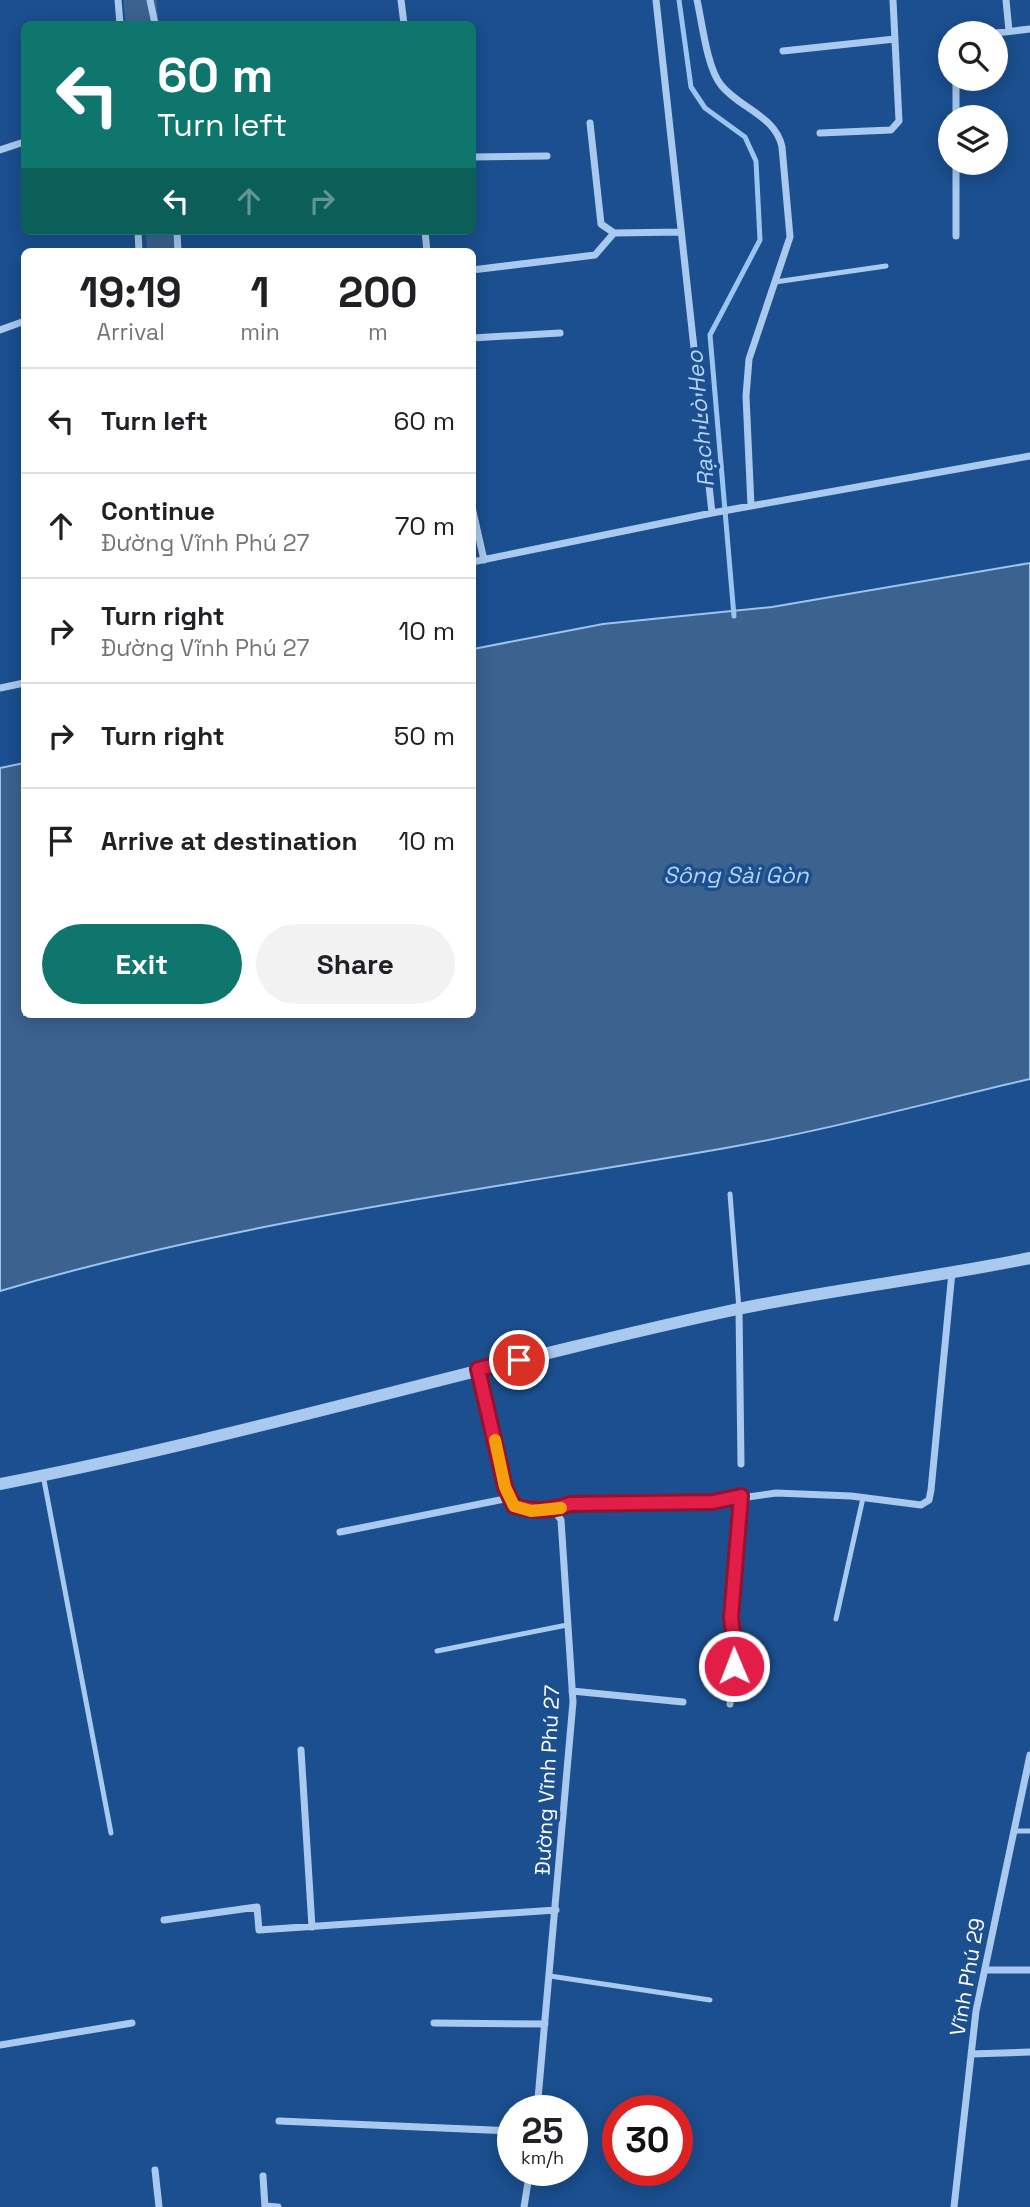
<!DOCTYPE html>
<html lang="en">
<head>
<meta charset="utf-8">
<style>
  body { margin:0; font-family:"Space Grotesk",sans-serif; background:#f2f2f2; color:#202124; height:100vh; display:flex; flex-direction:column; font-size:26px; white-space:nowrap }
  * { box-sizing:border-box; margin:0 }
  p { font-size:23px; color:#757577 }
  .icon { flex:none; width:38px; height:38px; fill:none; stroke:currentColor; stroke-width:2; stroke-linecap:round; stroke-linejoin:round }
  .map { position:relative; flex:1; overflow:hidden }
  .side { position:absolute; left:21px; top:248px; width:455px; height:770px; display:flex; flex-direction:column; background:#fff; border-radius:10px; box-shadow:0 4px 18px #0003 }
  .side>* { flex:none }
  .banner { position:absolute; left:21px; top:21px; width:455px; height:214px; border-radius:10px; box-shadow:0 4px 18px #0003; background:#0f766e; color:#fff; overflow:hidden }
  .fabs { position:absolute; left:938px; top:21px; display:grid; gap:14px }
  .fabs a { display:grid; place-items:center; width:70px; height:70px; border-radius:50%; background:#fff; box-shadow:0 4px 18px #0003; font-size:35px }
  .speed { position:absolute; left:497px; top:2095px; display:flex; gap:14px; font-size:35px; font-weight:700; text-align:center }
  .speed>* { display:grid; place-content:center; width:91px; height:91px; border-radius:50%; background:#fff; box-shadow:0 4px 18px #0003; line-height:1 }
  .speed small { font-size:18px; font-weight:400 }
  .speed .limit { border:10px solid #d22; background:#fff; color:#111 }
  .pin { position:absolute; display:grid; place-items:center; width:60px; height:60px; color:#fff; margin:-30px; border:4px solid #fff; border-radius:50%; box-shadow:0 2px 7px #0007 }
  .me { position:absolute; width:77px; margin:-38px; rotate:359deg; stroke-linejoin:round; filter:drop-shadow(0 0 5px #0008) }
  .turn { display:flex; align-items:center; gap:24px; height:147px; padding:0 21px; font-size:32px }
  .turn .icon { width:91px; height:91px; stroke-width:2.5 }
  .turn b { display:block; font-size:49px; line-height:60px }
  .lanes { display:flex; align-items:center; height:66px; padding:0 21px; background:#0003; justify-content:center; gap:35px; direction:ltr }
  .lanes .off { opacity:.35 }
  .eta { display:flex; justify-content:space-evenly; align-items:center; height:119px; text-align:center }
  .eta b { font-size:42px; font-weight:700; line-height:49px }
  .primary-button { display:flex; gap:14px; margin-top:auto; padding:14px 21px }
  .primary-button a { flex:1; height:80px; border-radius:42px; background:#0f766e; color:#fff; font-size:28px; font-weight:700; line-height:80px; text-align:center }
  .primary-button a+a { background:#f2f2f2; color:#202124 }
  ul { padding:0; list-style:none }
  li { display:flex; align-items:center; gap:21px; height:105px; padding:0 21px; border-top:2px solid #e0e0e0 }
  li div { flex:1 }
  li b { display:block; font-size:26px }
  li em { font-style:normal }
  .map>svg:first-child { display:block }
  .water { fill:#3c6290; stroke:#9cc4f0; stroke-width:2 }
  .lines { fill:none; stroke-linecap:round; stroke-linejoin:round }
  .stream { stroke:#9cc4f0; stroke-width:5 }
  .river { stroke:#3c6290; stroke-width:33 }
  .service { stroke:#a9c9ee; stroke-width:5 }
  .minor { stroke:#a9c9ee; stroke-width:7 }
  .tertiary { stroke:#a9c9ee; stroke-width:12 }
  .route-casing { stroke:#92132f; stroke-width:18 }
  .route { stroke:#e11d48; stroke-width:12 }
  .slow { stroke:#f59e0b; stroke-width:12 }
  .labels { text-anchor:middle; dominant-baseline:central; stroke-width:7; stroke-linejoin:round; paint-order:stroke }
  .street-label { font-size:21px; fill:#fff; stroke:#1b4f8f }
  .water-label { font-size:23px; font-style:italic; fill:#b5d3f5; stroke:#1b4f8f }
</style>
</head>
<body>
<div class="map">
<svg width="1030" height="2207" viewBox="0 0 1030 2207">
  <rect width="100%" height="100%" fill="#1b4f8f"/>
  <path class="water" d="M1030,563V1079C927,1103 824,1131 720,1149C479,1191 235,1221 0,1291V768L24,763V1015H472L473,649L603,624L772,607Z"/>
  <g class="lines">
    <path class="stream" d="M679,0L691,87L705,108L745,137L756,161L760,240L710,335L734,616"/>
    <path class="river" d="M140,0L142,24
      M162,231L164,252"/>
    <path class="service" d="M775,282L886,266
      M730,1194L739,1309
      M43,1475L111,1833
      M836,1619L863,1498
      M437,1651L567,1625
      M1014,1831H1030
      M550,1976L710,2000"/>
    <path class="minor" d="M118,0L120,24
      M150,0L155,24
      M401,0L404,24
      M656,0L712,513
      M697,0C702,22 707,68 721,85C739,108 776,116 782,147L790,237L749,359L746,396L751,506
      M1006,0L1009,31
      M996,33L1030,29
      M783,51L895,39
      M956,117V79
      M590,123L601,224L614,233L681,232
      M820,133L891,130L899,121L893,0
      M0,150L24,142
      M472,157L547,156
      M956,163V236
      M138,231L139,252
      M177,231L178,252
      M425,231L427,252
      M472,270L595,255L614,233
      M0,330L22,322
      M472,338L560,333
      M472,507L484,560
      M472,562L712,513L1030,456
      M0,688L24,683
      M739,1309L741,1464
      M479,1370L505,1487L514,1506L531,1511L554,1510L561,1520L573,1702L537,2110
      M554,1510L570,1504L713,1502L776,1493L851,1496L921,1505L929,1500L931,1490L952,1272
      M340,1532L510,1498
      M572,1691L683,1702
      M730,1704L735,1647L731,1618L741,1496
      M301,1750L312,1927
      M164,1920L257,1907L259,1930L556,1910
      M985,1970H1030
      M434,2023L545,2024
      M0,2045L132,2023
      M971,2054L1030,2052
      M279,2121L513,2131
      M155,2170L159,2207
      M263,2176L265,2207
      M265,2206L278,2207
      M524,2207L530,2170
      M954,2207L976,2011L1030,1755"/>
    <path class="tertiary" d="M0,1484C248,1436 490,1362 738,1309C834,1289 933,1278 1030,1258"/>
  </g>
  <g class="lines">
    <defs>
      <path id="route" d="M519,1360L478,1369L505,1487L514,1506C534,1512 550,1511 570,1504L713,1502L741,1496L731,1618L735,1647L734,1666"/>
    </defs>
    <use href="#route" class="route-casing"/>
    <use href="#route" class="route"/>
    <path class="slow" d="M495,1440L505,1487L514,1506L531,1511L561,1508"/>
  </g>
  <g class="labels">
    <g class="street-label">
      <text transform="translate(547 1780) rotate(-87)">Đường Vĩnh Phú 27</text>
      <text transform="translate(967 1977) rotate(-80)">Vĩnh Phú 29</text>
    </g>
    <g class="water-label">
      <text transform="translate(700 419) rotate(-95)">Rạch Lò Heo</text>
      <text x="736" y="875">Sông Sài Gòn</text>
    </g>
  </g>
</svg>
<div class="fabs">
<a><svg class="icon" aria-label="search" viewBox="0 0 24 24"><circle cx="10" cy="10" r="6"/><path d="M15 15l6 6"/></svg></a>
<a><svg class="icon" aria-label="layers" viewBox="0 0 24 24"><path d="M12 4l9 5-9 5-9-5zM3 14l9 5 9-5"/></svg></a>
</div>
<div class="speed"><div>25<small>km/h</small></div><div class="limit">30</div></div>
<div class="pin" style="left:519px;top:1360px;background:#d93025"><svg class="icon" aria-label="arrive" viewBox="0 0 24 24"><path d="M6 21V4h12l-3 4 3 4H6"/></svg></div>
<svg class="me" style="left:734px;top:1666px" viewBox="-20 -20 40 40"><circle r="17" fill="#e11d48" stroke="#fff" stroke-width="3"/><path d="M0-11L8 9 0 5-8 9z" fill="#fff"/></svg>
<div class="banner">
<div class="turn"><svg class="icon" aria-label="left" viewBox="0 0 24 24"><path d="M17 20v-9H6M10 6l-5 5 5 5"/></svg><div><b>60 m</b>Turn left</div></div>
<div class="lanes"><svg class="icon" aria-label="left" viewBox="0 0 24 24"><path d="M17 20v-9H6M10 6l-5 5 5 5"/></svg><svg class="icon off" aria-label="ahead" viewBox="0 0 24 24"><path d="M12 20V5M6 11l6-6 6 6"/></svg><svg class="icon off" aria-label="right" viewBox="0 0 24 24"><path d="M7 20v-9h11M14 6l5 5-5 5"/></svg></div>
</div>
<section class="side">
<div class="eta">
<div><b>19:19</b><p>Arrival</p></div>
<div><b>1</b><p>min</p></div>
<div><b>200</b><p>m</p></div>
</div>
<ul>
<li><svg class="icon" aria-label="left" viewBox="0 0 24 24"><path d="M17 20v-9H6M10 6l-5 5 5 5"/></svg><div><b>Turn left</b></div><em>60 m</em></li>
<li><svg class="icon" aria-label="ahead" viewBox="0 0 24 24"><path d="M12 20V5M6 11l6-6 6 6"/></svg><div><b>Continue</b><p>Đường Vĩnh Phú 27</p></div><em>70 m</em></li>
<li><svg class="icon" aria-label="right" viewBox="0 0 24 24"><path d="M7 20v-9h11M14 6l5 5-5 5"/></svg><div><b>Turn right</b><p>Đường Vĩnh Phú 27</p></div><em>10 m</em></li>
<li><svg class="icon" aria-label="right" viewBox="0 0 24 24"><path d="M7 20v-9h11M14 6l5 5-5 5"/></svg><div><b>Turn right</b></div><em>50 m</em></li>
<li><svg class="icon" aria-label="arrive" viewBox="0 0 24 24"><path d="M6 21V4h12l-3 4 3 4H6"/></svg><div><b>Arrive at destination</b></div><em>10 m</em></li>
</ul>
<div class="primary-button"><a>Exit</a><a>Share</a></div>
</section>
</div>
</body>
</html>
